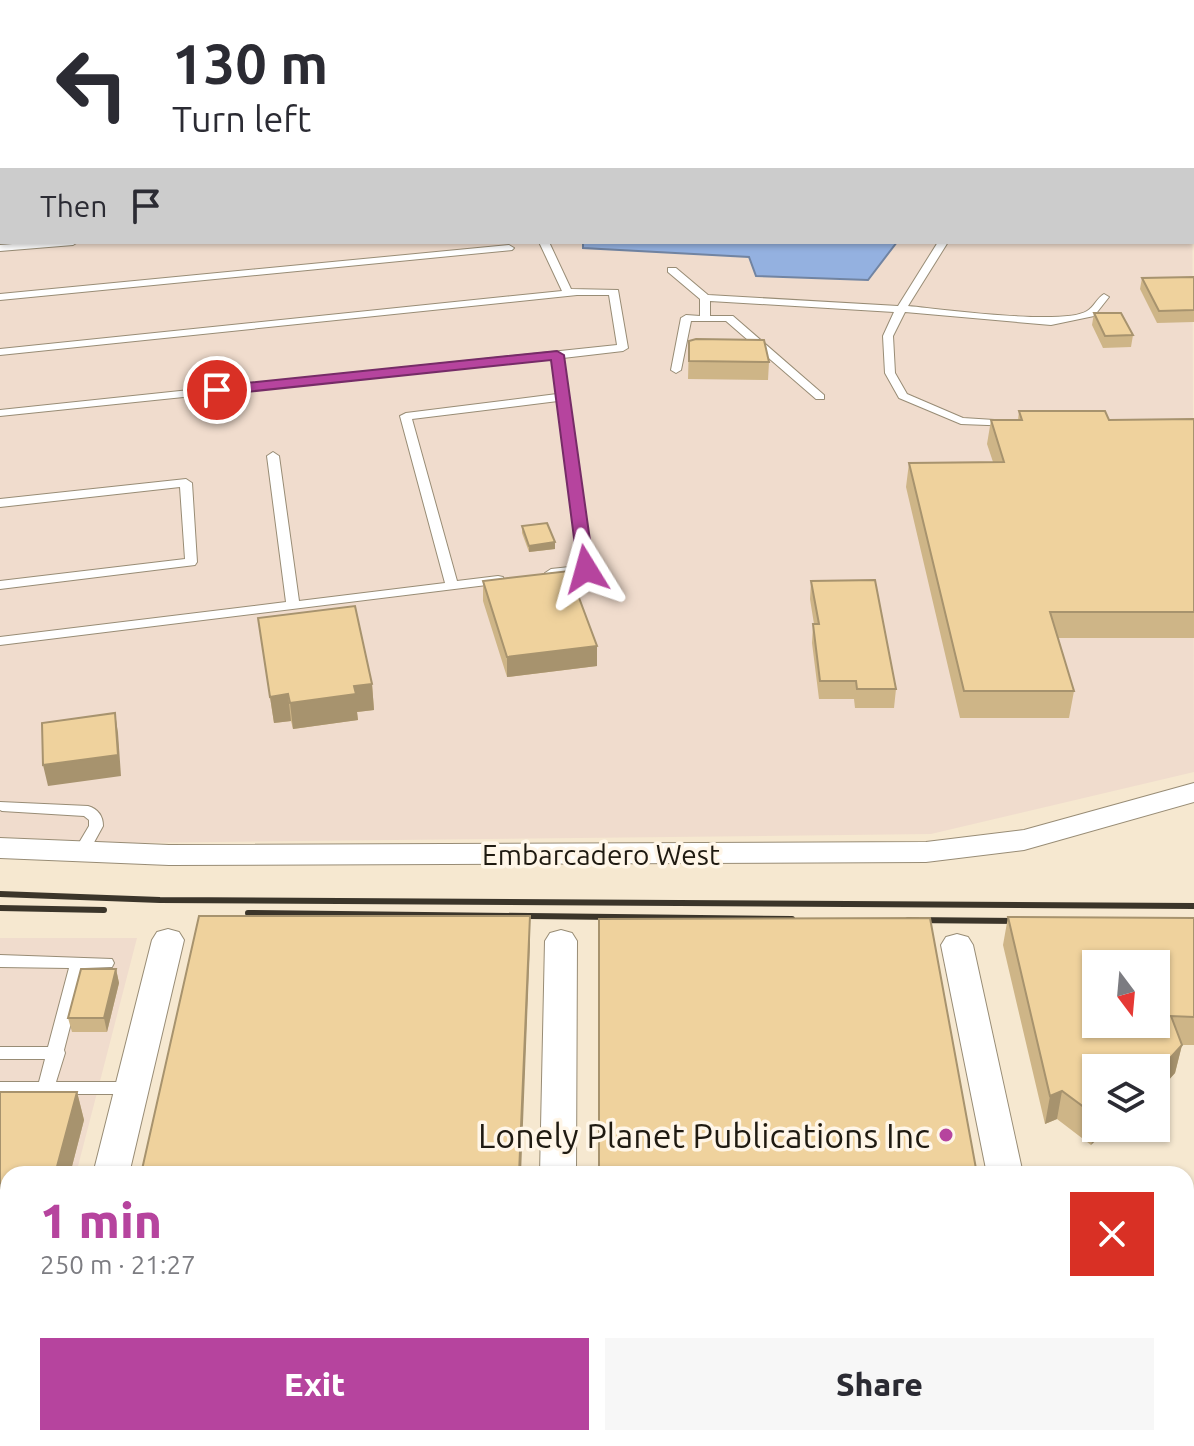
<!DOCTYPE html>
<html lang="en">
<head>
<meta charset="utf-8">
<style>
  body { margin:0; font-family:Ubuntu,sans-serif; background:#f7f7f7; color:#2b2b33; height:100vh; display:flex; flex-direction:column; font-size:30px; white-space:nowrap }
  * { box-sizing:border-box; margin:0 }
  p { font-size:26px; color:#7c7c81 }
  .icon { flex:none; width:44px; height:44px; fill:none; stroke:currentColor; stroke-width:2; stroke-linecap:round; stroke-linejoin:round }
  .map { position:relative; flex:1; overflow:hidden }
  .side { position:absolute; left:0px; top:1166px; width:1194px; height:280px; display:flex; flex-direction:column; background:#fff; border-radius:24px 24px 0 0; box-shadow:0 2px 6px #0004 }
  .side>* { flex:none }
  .banner { position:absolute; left:0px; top:0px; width:1194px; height:244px; box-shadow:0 2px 6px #0004; background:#fff; color:#2b2b33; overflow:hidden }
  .needle { width:52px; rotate:164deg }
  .tools { position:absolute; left:1082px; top:950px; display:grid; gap:16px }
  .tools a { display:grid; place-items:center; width:88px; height:88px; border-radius:0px; background:#fff; box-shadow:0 2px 6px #0004; font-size:40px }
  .pin { position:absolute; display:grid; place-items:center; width:68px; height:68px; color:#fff; margin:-34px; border:4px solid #fff; border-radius:50%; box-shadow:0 2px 8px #0007 }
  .me { position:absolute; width:88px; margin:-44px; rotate:352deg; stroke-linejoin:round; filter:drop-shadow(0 0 6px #0008) }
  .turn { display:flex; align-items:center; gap:28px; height:168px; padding:0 40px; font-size:36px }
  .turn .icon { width:104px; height:104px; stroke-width:2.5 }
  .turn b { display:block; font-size:56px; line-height:68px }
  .then { display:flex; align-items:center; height:76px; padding:0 40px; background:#0003; gap:16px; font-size:30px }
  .round { display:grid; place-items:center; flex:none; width:84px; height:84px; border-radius:0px; background:#f7f7f7 }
  .headline { display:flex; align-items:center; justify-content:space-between; height:136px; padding:0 40px }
  h1 { font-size:48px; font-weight:800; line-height:60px; color:#b6449e }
  .primary-button { display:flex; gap:16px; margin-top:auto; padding:16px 40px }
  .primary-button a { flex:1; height:92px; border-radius:0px; background:#b6449e; color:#fff; font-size:32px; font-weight:800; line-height:92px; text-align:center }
  .primary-button a+a { background:#f7f7f7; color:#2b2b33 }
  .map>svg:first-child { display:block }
  .industrial { fill:#f0dccd }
  .water { fill:#94b1e0; stroke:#7184a2; stroke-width:2 }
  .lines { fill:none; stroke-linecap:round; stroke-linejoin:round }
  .ferry { stroke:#2f538e; stroke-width:2; stroke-dasharray:6 5; stroke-linecap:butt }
  .lane-casing { stroke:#988c75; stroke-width:2 }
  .street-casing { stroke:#988c75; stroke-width:2 }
  .lane { fill:#fff; fill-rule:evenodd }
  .street { fill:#fff; fill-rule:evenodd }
  .rail { stroke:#3b352a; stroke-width:6 }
  .wall { fill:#ceb587 }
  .shaded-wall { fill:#a7936e }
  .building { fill:#efd29d; stroke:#a7936e; stroke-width:2; fill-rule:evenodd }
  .route { fill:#b6449e; stroke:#762c67; stroke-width:2 }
  .poi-dot { fill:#b6449e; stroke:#fff6e8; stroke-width:3 }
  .labels { text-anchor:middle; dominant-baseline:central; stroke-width:7; stroke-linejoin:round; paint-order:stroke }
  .street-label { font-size:28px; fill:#1f1a11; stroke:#fff6e8 }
  .near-poi-label { font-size:34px; fill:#1f1a11; stroke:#fff6e8; text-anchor:end }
</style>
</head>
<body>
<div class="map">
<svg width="1194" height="1446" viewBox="0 0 1194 1446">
  <rect width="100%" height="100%" fill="#f6e8d0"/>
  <path class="industrial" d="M1192,74L1194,772L931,834L131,843L0,837V212L2,242H583V248L750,257L868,280L897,242H1192Z
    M0,938H137L76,1174H8L6,1446H0Z"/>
  <path class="water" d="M0,0H1194V74L1192,2H2L0,212Z
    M583,242H897L868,280L756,276L749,257L583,248Z"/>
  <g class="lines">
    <path class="ferry" d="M351,2L364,0
      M392,2L405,0
      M432,2L444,0
      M460,2L472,0
      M493,2L505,0"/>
    <defs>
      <path id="lane" d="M37,242H78L73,245L0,251V245Z
        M539,242H549L571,289L618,290L628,348L623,351L563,358L592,569L590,572L551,577L545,573L551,569L579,566L558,401L412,419L457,581L498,576L503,577L504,580L503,583L0,645V637L286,602L267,456L273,452L279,456L299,601L445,583L400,416L406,413L557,394L552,359L0,416V410L617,345L609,295H577L0,355V349L562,291Z
        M938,242H948L908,306C941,309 1063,326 1087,311C1094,307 1097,298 1104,294L1109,297L1094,316L1051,325L905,312L893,336L895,373L907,394L963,418L1010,421L1016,424L1014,426L961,424L899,398L885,373L883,336L894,312L710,301V316H733L824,395V399H816L726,321H691L681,370L676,373L671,370L681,318L686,315L700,316V299L668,272V268H676L708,295L898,306Z
        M509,245L514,248L512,250L0,300V294Z
        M186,479L192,483L197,562L195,565L0,589V581L185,559L180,487L0,507V499Z
        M0,802L88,806C98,809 103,816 103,826L86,857L81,858L73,853L89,826V820L84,816L2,811L0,810Z
        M0,955L112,959L114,963L112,967L85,968L64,1050L65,1053L56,1082H131L137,1083L140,1088L137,1093L131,1094H0V1082H39L45,1059H0V1047H48L69,968L0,967Z
        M134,1438H154L153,1446H133Z
        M203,1438H223L222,1446H202Z
        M459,1438H479L478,1446H458Z
        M632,1438H652V1446H632Z
        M957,1438H977L979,1446H959Z"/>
      <path id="street" d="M1194,783V802L1024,850L926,862L169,865L0,858V838L169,845L926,842L1024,830Z
        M168,929L179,932L184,940L129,1174H93L152,940L157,932Z
        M561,930L572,933L577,941L576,1174H540L545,941L550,933Z
        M957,934L968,937L973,945L1023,1174H987L941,945L946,937Z
        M28,1438H68L66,1446H26Z
        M534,1438H574V1446H534Z
        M1039,1438H1079L1081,1446H1041Z"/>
    </defs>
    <use href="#lane" class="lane-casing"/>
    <use href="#street" class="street-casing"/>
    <use href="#lane" class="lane"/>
    <use href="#street" class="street"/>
    <path class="rail" d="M0,894L160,900L1194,906
      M0,908L104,910
      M248,913L792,919
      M908,920L1028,921"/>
  </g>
  <path class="wall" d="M1194,277V322L1157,323L1140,289L1142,278Z
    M1094,313L1133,335L1131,347L1103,348L1092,325Z
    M689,341L769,362L768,380L688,379Z
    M1019,411L1109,420L1194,419V638H1058L1074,691L1069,718H960L906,487L909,463L993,462L987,444L991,420H1018Z
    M522,526L555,542V549L529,552L522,533Z
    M483,581L597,666L507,677L483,601Z
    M811,581L896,689L894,708H855L854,699H819L812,643L813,624H814L810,599Z
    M258,618L372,684L374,710L357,712L358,720L293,729L291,721L274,723Z
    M1008,917L1194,918V1045H1182L1175,1073L1156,1094V1068H1096V1128L1091,1145L1057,1119L1045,1124L1003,945Z
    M116,969L119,983L107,1032H72L68,1018Z
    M0,1092H77L84,1120L70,1174H8V1216H0Z
    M1112,1438H1186L1194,1446H1114Z"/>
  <path class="shaded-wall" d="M555,542V549L529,552V546Z
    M597,646V666L507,677V657Z
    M372,684L374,710L357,712L358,720L293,729L290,703L354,686Z
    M288,694L291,721L274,723L270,697Z
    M115,713L118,733L121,776L48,786L43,765Z
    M530,916V944L521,1174H519Z
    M116,969L119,983L107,1032L104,1018Z
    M1182,1045L1175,1073L1156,1094V1070Z
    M1062,1091L1057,1119L1045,1124L1050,1096Z
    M77,1092L84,1120L70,1174H55Z
    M1096,1122V1128H1110L1091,1145Z
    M8,1341V1402L0,1434V1372Z"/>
  <path class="building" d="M1194,277V310L1159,311L1142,278Z
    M1094,313H1121L1133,335L1105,336Z
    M696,339L764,340L769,362L689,361V341Z
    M1019,411H1105L1109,420L1194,419V612H1050L1074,691H964L909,463L1004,462L991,420H1022Z
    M547,523L555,542L529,546L522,526Z
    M569,571L597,646L507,657L483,581Z
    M875,580L896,689H857L856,681H820L813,624H819L811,581Z
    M355,606L372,684L354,686L356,694L290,703L288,694L270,697L258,618Z
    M115,713L118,755L43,765L42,723Z
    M199,916H530L519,1174H141Z
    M1008,917L1194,918V1017L1171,1016L1182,1045L1160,1069L1156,1070V1068H1096V1116L1062,1091L1050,1096ZM1096,964H1156V1024H1096Z
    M930,918L977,1174H599V919Z
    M81,969H116L104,1018H68Z
    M0,1092H77L55,1174H8V1188H0Z
    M0,1288H8V1341L0,1372Z
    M1186,1333H1194V1446H1128L1126,1438H1186Z"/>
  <path class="route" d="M557,351L564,355L594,569L586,574L578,569L551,360L217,395L210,390L217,386Z"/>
  <circle class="poi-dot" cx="946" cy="1135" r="8"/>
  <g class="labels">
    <g class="street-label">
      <text x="601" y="854">Embarcadero West</text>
    </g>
    <g class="near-poi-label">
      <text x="930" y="1135">Lonely Planet Publications Inc</text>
    </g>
  </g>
</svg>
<div class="tools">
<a><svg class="needle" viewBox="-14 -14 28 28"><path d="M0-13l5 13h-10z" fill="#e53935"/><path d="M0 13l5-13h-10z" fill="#7c7c81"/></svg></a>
<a><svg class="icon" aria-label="layers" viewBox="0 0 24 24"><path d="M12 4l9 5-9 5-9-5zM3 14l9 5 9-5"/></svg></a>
</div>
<div class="pin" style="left:217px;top:390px;background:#d93025"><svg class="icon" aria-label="arrive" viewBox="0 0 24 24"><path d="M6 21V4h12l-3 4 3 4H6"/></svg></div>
<svg class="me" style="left:586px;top:569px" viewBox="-20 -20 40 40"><path d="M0-17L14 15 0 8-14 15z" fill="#b6449e" stroke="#fff" stroke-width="4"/></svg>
<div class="banner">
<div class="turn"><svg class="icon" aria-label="left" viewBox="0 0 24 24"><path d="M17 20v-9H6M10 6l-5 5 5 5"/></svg><div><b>130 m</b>Turn left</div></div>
<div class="then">Then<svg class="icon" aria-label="arrive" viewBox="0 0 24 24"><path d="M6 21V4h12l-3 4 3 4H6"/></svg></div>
</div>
<section class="side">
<div class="headline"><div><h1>1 min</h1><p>250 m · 21:27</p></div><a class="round" style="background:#d93025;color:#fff"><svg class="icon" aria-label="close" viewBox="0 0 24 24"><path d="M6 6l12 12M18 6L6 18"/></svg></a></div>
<div class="primary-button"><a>Exit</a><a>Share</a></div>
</section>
</div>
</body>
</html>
